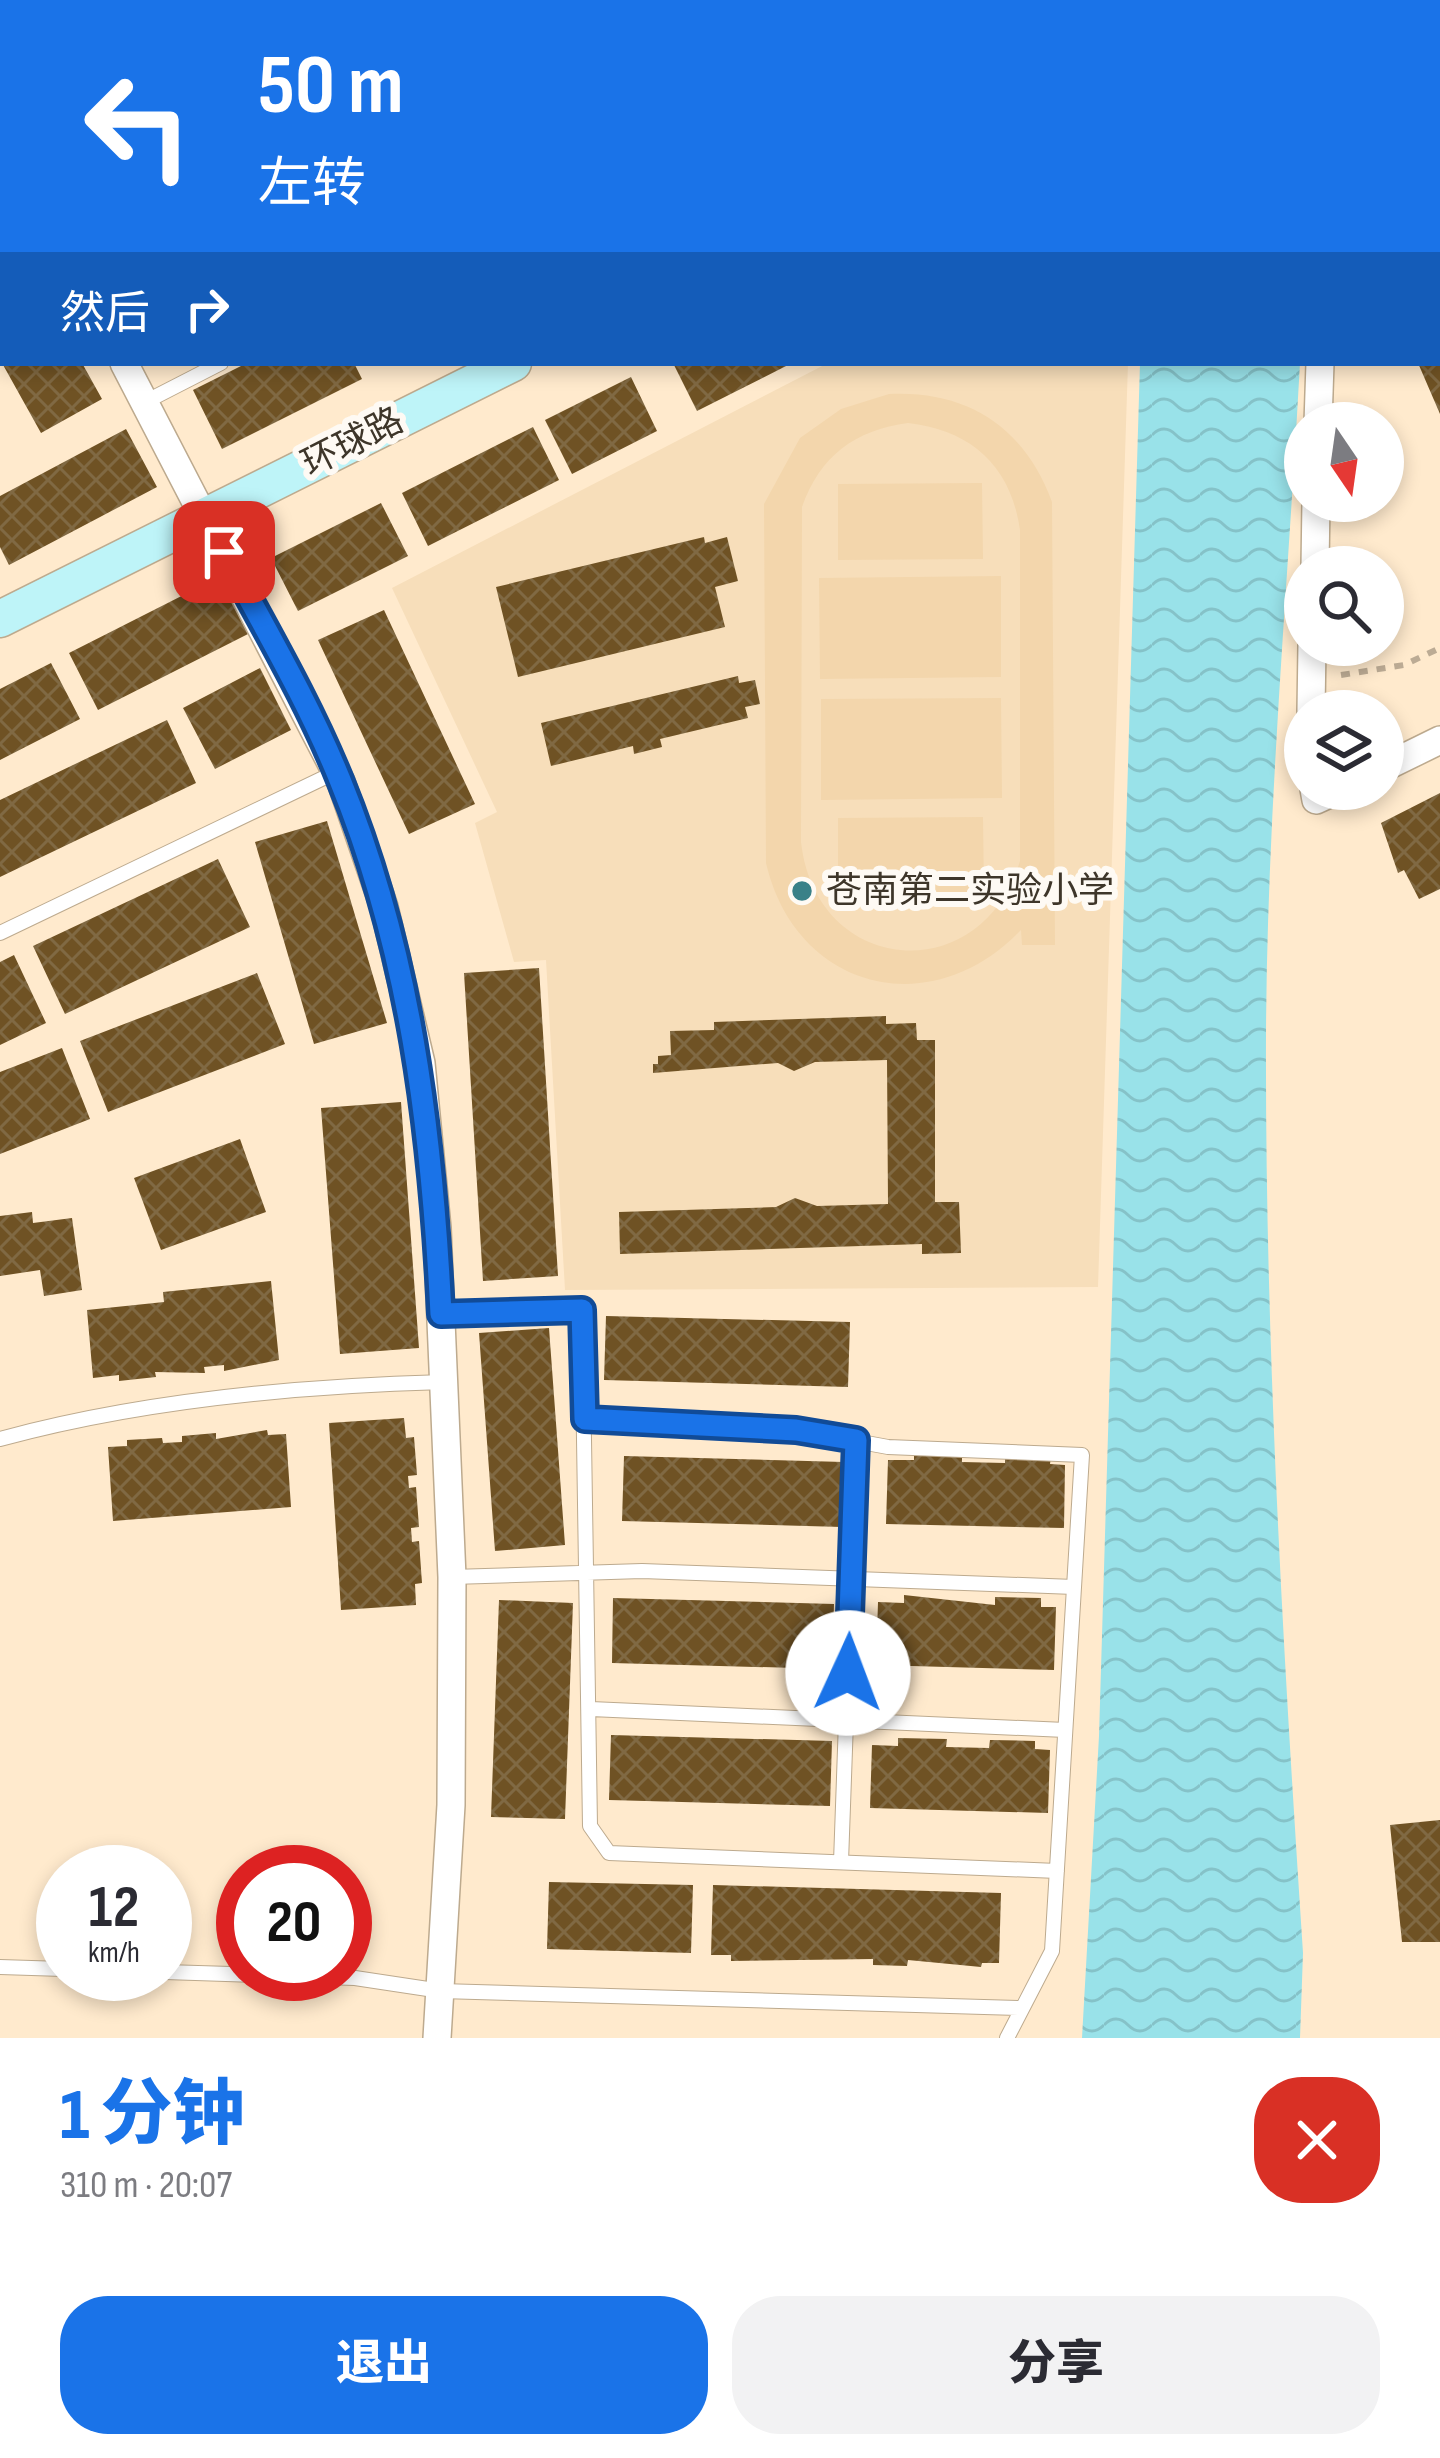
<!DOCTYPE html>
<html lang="zh">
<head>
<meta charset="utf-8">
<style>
  body { margin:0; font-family:"Sofia Sans Condensed","Noto Sans SC",sans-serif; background:#f2f2f3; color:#2b2b33; height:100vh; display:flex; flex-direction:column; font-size:45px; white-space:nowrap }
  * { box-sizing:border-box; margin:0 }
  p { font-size:39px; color:#7c7c81 }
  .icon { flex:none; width:66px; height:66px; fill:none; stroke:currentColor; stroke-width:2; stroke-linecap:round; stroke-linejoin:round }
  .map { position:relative; height:2038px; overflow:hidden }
  .details { display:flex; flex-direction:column; background:#fff; flex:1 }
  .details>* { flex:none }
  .hud { position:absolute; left:0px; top:0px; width:1440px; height:366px; box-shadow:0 6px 18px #0003; background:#1a73e8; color:#fff; overflow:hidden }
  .needle { width:78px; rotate:167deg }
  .buttons { position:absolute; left:1284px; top:402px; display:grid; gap:24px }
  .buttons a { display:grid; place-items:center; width:120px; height:120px; border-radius:50%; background:#fff; box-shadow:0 6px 18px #0003; font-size:60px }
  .speed { position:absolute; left:36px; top:1845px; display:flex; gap:24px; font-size:60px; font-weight:700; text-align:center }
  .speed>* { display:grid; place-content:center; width:156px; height:156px; border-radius:50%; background:#fff; box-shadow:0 6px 18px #0003; line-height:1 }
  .speed small { font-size:30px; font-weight:400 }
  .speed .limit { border:18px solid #d22; background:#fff; color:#111 }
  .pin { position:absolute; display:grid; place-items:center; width:102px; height:102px; color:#fff; margin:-51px; border-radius:24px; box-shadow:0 6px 18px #0006 }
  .me { position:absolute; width:132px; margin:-66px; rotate:2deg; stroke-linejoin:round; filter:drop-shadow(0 0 9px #0008) }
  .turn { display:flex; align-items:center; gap:42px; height:252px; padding:0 60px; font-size:54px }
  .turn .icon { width:156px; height:156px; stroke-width:2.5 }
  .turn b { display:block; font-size:84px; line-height:102px }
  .then { display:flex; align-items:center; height:114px; padding:0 60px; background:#0003; gap:24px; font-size:45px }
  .round { display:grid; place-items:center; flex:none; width:126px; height:126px; border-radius:48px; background:#f2f2f3 }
  .overview { display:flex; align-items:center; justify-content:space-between; height:204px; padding:0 60px }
  h1 { font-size:72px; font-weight:800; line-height:90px; color:#1a73e8 }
  .action { display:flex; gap:24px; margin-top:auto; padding:24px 60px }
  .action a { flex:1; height:138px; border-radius:48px; background:#1a73e8; color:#fff; font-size:48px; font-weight:800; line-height:138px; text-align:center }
  .action a+a { background:#f2f2f3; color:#2b2b33 }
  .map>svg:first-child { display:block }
  .built { fill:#f7deba }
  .park { fill:#f3d6ac; fill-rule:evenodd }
  .water { fill:url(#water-waves) }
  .building { fill:url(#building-cross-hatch) }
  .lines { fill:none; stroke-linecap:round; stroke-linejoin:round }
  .lane-casing { stroke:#bdaa8e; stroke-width:16 }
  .street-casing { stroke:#bdaa8e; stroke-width:30 }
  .secondary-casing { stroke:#bdaa8e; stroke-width:39 }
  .path { stroke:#bcab94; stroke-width:6; stroke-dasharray:9 9; stroke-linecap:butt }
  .lane { stroke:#fff; stroke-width:14 }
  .street { stroke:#fff; stroke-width:27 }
  .secondary { stroke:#bef4f8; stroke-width:36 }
  .route-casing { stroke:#114b97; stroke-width:30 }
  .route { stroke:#1a73e8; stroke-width:21 }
  .poi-dot { fill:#398188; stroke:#fefaf4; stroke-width:4.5 }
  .labels { text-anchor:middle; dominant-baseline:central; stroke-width:12; stroke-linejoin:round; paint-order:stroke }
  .street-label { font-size:36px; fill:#3e362a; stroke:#fefaf4 }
  .poi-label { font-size:36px; fill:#3e362a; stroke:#fefaf4; text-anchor:start }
</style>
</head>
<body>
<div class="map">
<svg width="1440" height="2038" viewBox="0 0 1440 2038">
  <defs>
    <pattern id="water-waves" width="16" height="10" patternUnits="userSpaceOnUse" patternTransform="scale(3)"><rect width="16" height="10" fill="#99e2e9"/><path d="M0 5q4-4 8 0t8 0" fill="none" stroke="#85c2c8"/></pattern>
    <pattern id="building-cross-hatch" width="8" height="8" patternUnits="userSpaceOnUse" patternTransform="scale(3)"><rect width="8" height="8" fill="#6f5224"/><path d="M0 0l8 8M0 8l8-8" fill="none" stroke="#806943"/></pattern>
  </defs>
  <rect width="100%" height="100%" fill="#ffeacd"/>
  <path class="built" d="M828,363H1128L1098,1287L565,1290L546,960L514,962L475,823L497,812L392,588Z"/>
  <path class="park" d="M889,394C968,390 1025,428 1052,502L1055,945H1022L1021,930C932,1024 796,991 766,863L764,504L800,438L841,409ZM908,423C971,430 1011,466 1020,530V861C981,990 816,976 801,842L802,507C820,456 855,430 908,423Z
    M982,483L983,559L838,560V484Z
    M1001,576V677L820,679L819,578Z
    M1001,698L1002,798L821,800V699Z
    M983,817L984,893L838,894V818Z"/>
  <path class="water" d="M1140,363H1300C1288,587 1267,811 1266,1035C1265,1342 1283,1648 1303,1953L1300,2038H1082L1099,1736Z"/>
  <path class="building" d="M2,363H82L102,399L41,433Z
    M247,363H354L362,379L222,449L193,390Z
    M673,363H792L697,411Z
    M1418,363H1440V414Z
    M631,377L657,431L572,474L545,420Z
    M533,427L559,480L428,546L402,493Z
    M126,429L157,487L9,565L0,547V496Z
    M1393,435L1403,466L1383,473V439Z
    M381,503L408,556L298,611L271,558Z
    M704,537L705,543L727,537L738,581L715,587L725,627L518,677L496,587Z
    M219,577L248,634L98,710L69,653Z
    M384,610L475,804L409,834L318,640Z
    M51,663L80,719L0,760V689Z
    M260,668L291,730L215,769L183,708Z
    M738,676L739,683L755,680L760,704L745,707L748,718L660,739L662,747L634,754L633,746L551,766L541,723Z
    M167,720L196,783L0,877V800Z
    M1440,793V889L1419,899L1404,870L1398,873L1381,823Z
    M327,821L387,1023L314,1044L255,842Z
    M218,859L250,927L65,1014L33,946Z
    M14,955L46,1023L0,1045V962Z
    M539,968L558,1276L483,1281L464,973Z
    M257,973L285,1044L108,1112L80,1041Z
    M886,1016V1024L916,1023L917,1040H935V1202H959L961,1253L922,1254V1244L620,1254L619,1212L776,1207L795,1198L817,1206L888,1204L887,1060L815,1062L794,1071L778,1063L653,1073V1064H658V1056L671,1055L670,1031L714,1030V1022Z
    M62,1048L90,1119L0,1154V1072Z
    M401,1102L419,1348L340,1354L321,1108Z
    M240,1139L266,1212L161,1250L134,1178Z
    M32,1212L33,1223L72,1218L82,1290L44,1296L40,1270L0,1276V1216Z
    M271,1281L279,1360L224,1371V1365L204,1367L205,1373L155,1372L156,1377L119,1381V1375L93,1378L87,1310L164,1302L163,1292Z
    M606,1316L850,1322L848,1387L604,1380Z
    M549,1328L565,1545L495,1551L479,1333Z
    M404,1418L406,1438L414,1437L417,1475L408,1476L409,1488L416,1487L419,1527L411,1528L412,1542L419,1541L422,1583L415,1584L416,1605L341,1610L329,1423Z
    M267,1430L268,1435L286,1434L291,1507L113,1521L108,1447L127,1446V1440L162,1438L163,1443L182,1442V1436L216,1433V1439Z
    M914,1453L962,1454V1462L1005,1463V1455L1051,1457L1050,1464L1065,1465L1064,1528L886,1524L888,1460H914Z
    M624,1456L844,1462L842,1527L622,1521Z
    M904,1595L995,1605V1597L1041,1598V1607H1056L1054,1670L876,1665L878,1602L904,1603Z
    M613,1598L834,1604L832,1669L612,1663Z
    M499,1600L573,1603L565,1819L491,1817Z
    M611,1735L832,1741L830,1806L609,1800Z
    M898,1738L947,1739L946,1747L989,1748L990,1740L1035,1741V1749L1050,1750L1048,1813L870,1808L872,1745L898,1746Z
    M1440,1820V1942H1402L1390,1825Z
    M549,1882L693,1885L691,1953L547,1949Z
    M713,1885L1001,1893L999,1963H982L981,1967L908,1960L907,1966L873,1965V1959L731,1961V1955H711Z"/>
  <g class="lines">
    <defs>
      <path id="lane" d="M386,0L388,3
        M145,402L221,363
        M0,933L336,772
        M441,1314L582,1310L590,1826L609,1853L1057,1871
        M585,1419L796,1430L888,1447L1082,1455L1052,1951L1007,2038
        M0,1439C143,1400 296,1386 444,1382
        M452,1577L642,1571L1074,1587
        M591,1709L1065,1730
        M841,1862L856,1440
        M0,1967L63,1969
        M165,1972L355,1978L441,1991L1019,2008"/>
      <path id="street" d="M832,0L833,3
        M1325,0V3
        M0,143L3,148
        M124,363L341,782L384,907L421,1063L437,1228L452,1577L451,1805L437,2038
        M1318,423L1320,363
        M1315,567L1316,501
        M1311,711L1312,645
        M1383,768L1440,740
        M1314,789L1316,800L1340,789"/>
      <path id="secondary" d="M1235,3L1241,0
        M0,619L513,363"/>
    </defs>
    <use href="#lane" class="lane-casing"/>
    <use href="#street" class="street-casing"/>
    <use href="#secondary" class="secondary-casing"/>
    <path class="path" d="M1341,675L1404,665L1440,648"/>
    <use href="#lane" class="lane"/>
    <use href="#street" class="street"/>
    <use href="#secondary" class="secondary"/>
  </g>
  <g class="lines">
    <defs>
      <path id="route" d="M224,552C264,627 308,701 340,780C410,951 432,1130 441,1314L582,1310L585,1419L796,1430L856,1440L848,1673"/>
    </defs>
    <use href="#route" class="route-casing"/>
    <use href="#route" class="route"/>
  </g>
  <circle class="poi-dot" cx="802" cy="891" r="12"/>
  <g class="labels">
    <g class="street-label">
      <text transform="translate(353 443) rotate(-27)">环球路</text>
    </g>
    <g class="poi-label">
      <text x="826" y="891">苍南第二实验小学</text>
    </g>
  </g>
</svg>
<div class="buttons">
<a><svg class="needle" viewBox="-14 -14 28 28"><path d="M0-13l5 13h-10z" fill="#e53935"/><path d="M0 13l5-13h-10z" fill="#7c7c81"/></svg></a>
<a><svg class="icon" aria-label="search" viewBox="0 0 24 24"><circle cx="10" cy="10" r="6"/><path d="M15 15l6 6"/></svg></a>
<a><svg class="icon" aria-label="layers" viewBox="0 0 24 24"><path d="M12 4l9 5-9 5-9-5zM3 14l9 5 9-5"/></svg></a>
</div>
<div class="speed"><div>12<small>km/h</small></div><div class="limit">20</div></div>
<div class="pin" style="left:224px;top:552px;background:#d93025"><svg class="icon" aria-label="arrive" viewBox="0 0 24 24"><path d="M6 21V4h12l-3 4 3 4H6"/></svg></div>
<svg class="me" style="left:848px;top:1673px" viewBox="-20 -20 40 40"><circle r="19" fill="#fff"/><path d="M0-13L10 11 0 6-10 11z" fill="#1a73e8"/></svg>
<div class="hud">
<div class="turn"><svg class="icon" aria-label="left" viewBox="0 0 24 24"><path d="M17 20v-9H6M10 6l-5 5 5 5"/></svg><div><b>50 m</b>左转</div></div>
<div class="then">然后<svg class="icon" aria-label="right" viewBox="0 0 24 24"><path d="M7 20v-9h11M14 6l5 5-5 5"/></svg></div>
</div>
</div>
<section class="details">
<div class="overview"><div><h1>1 分钟</h1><p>310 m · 20:07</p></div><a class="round" style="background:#d93025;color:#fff"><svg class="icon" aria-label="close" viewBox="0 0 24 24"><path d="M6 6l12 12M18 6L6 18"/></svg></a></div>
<div class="action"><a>退出</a><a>分享</a></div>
</section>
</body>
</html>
